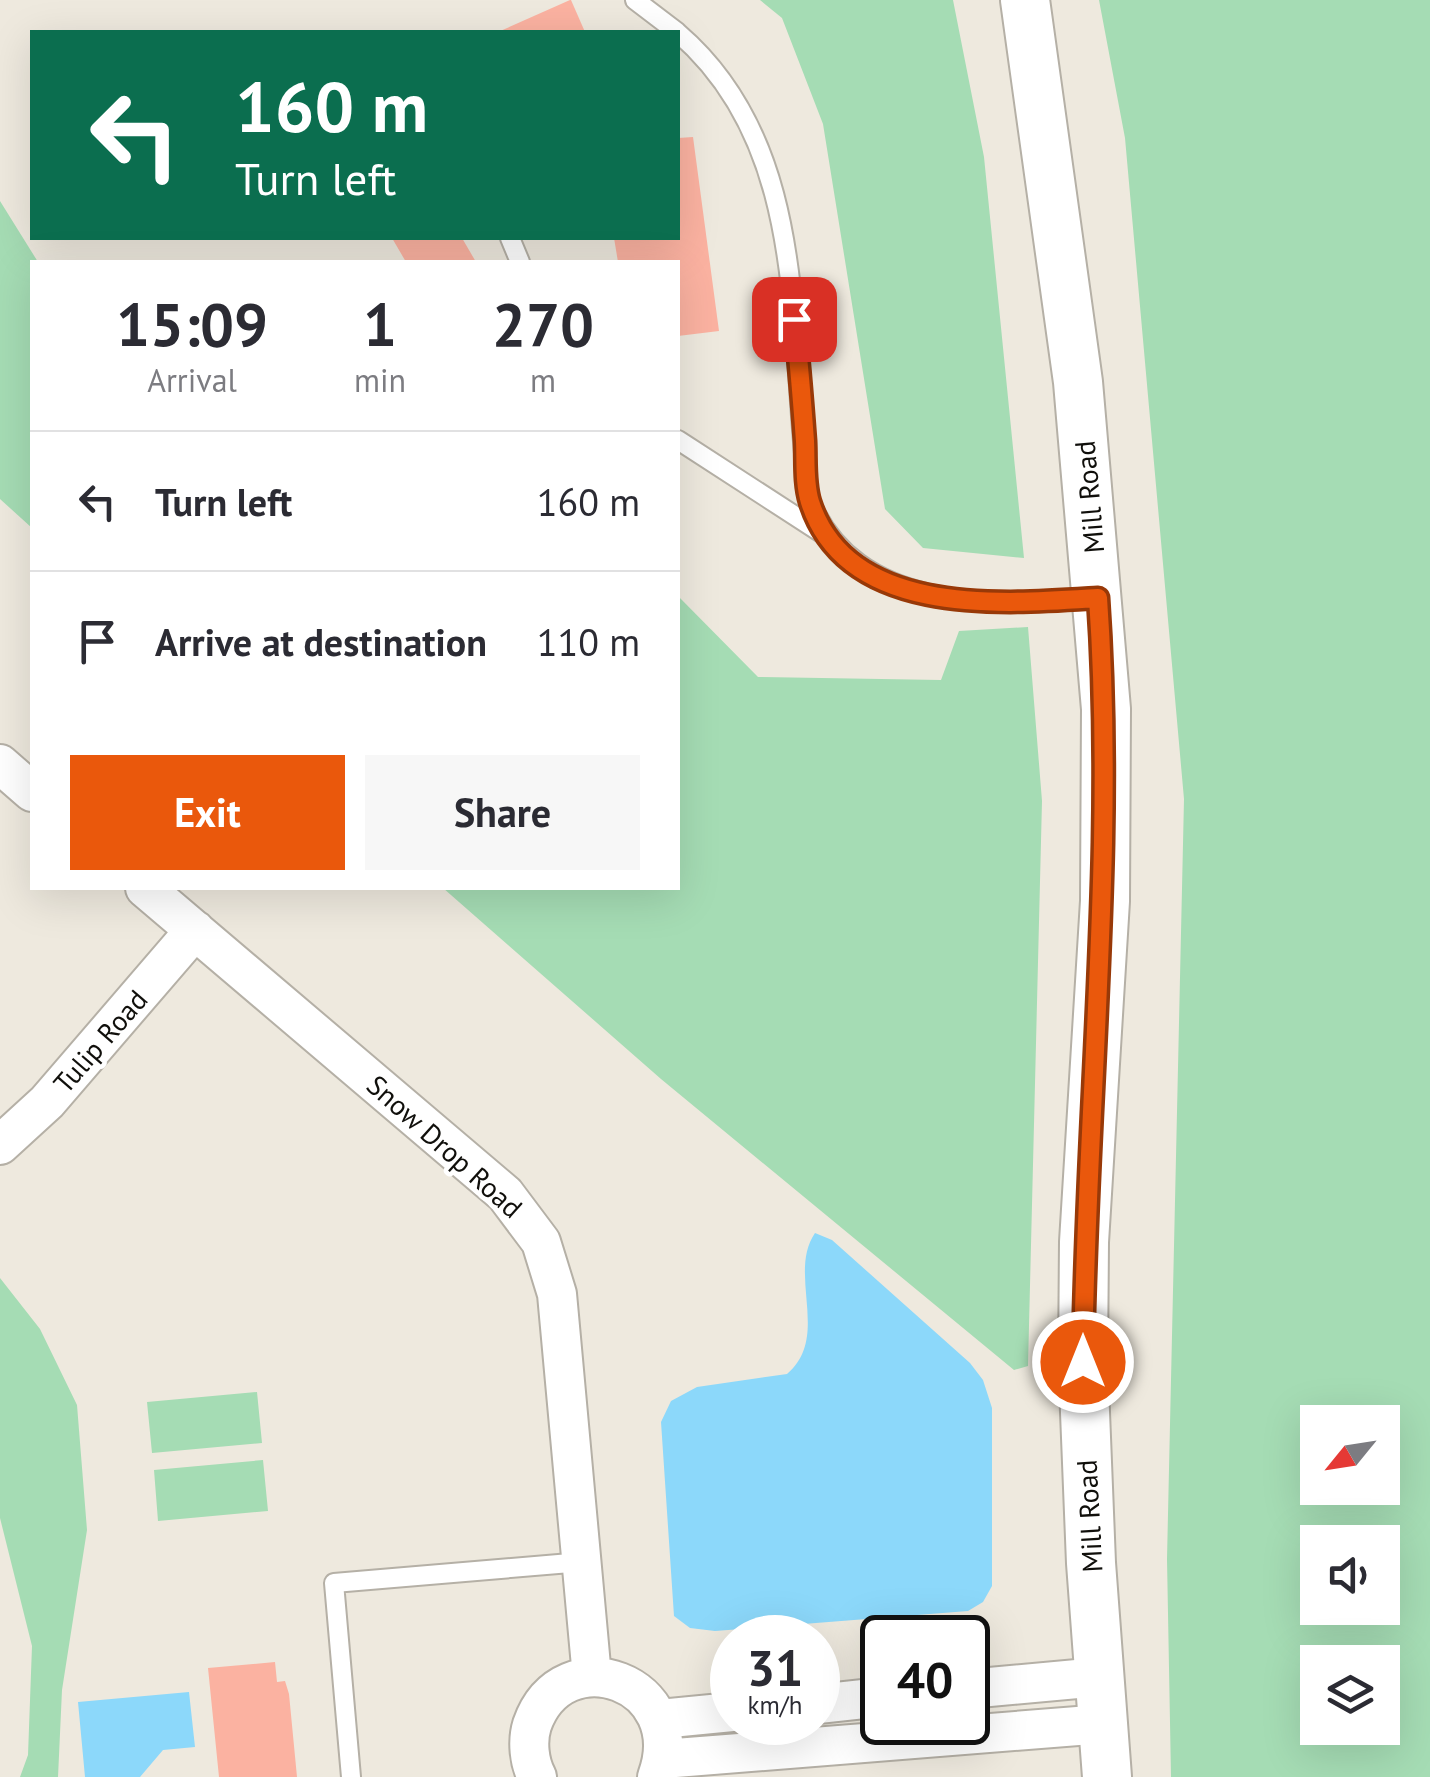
<!DOCTYPE html>
<html lang="en">
<head>
<meta charset="utf-8">
<style>
  body { margin:0; font-family:"PT Sans",sans-serif; background:#f7f7f7; color:#2b2b33; height:100vh; display:flex; flex-direction:column; font-size:38px; white-space:nowrap }
  * { box-sizing:border-box; margin:0 }
  p { font-size:32px; color:#7c7c81 }
  .icon { flex:none; width:55px; height:55px; fill:none; stroke:currentColor; stroke-width:2; stroke-linecap:round; stroke-linejoin:round }
  .map { position:relative; flex:1; overflow:hidden }
  .sheet { position:absolute; left:30px; top:260px; width:650px; height:630px; display:flex; flex-direction:column; background:#fff; border-radius:0px; box-shadow:0 10px 40px #0002 }
  .sheet>* { flex:none }
  .top-card { position:absolute; left:30px; top:30px; width:650px; height:210px; border-radius:0px; box-shadow:0 10px 40px #0002; background:#0b6e4f; color:#fff; overflow:hidden }
  .needle { width:65px; rotate:240deg }
  .buttons { position:absolute; left:1300px; top:1405px; display:grid; gap:20px }
  .buttons a { display:grid; place-items:center; width:100px; height:100px; border-radius:0px; background:#fff; box-shadow:0 10px 40px #0002; font-size:50px }
  .speed { position:absolute; left:710px; top:1615px; display:flex; gap:20px; font-size:50px; font-weight:700; text-align:center }
  .speed>* { display:grid; place-content:center; width:130px; height:130px; border-radius:50%; background:#fff; box-shadow:0 10px 40px #0002; line-height:1 }
  .speed small { font-size:25px; font-weight:400 }
  .speed .limit { border:5px solid #111; border-radius:15px; background:#fff; color:#111 }
  .pin { position:absolute; display:grid; place-items:center; width:85px; height:85px; color:#fff; margin:-42px; border-radius:20px; box-shadow:0 5px 15px #0006 }
  .me { position:absolute; width:110px; margin:-55px; rotate:0deg; stroke-linejoin:round; filter:drop-shadow(0 0 8px #0008) }
  .turn { display:flex; align-items:center; gap:35px; height:210px; padding:0 40px; font-size:45px }
  .turn .icon { width:130px; height:130px; stroke-width:2.5 }
  .turn b { display:block; font-size:70px; line-height:85px }
  .eta { display:flex; justify-content:space-evenly; align-items:center; height:170px; text-align:center }
  .eta b { font-size:60px; font-weight:700; line-height:70px }
  .primary-button { display:flex; gap:20px; margin-top:auto; padding:20px 40px }
  .primary-button a { flex:1; height:115px; border-radius:0px; background:#ea580c; color:#fff; font-size:40px; font-weight:700; line-height:115px; text-align:center }
  .primary-button a+a { background:#f7f7f7; color:#2b2b33 }
  ul { padding:0; list-style:none }
  li { display:flex; align-items:center; gap:30px; height:140px; padding:0 40px; border-top:2px solid #e1e1e2 }
  li div { flex:1 }
  li b { display:block; font-size:38px }
  li em { font-style:normal }
  .map>svg:first-child { display:block }
  .green { fill:#a5dcb4; fill-rule:evenodd }
  .water { fill:#8cd8fa }
  .building { fill:#fbb2a1 }
  .lines { fill:none; stroke-linecap:round; stroke-linejoin:round }
  .service-casing { stroke:#b5b0a6; stroke-width:22 }
  .minor-casing { stroke:#b5b0a6; stroke-width:42 }
  .tertiary-casing { stroke:#b5b0a6; stroke-width:52 }
  .service { stroke:#fff; stroke-width:18 }
  .minor { stroke:#fff; stroke-width:38 }
  .tertiary { stroke:#fff; stroke-width:48 }
  .route-casing { stroke:#983908; stroke-width:25 }
  .route { stroke:#ea580c; stroke-width:18 }
  .labels { text-anchor:middle; dominant-baseline:central; stroke-width:9; stroke-linejoin:round; paint-order:stroke }
  .street-label { font-size:28px; fill:#100f0b; stroke:#fff }
</style>
</head>
<body>
<div class="map">
<svg width="1430" height="1777" viewBox="0 0 1430 1777">
  <rect width="100%" height="100%" fill="#eee9de"/>
  <path class="green" d="M760,0H953L984,157L1024,558L923,548L885,509L823,124L782,18Z
    M1099,0H1430V1777H1171L1167,1559L1184,799L1125,138ZM1382,1422V1488H1318V1422ZM1382,1542V1608H1318V1542ZM1382,1662V1728H1318V1662Z
    M0,201L38,262H32V528L0,499Z
    M678,596L758,677L941,680L959,631L1028,627L1042,801L1028,1366L1014,1370L661,1079L443,888H678Z
    M0,1278L40,1329L77,1405L87,1530L62,1690L58,1777H20L28,1755L32,1646L0,1518Z
    M257,1392L262,1443L152,1453L147,1402Z
    M263,1460L268,1511L158,1521L154,1470Z"/>
  <path class="water" d="M815,1233L832,1240L970,1363L983,1380L992,1408V1586L983,1602L968,1611L715,1631L690,1628L674,1616L661,1422L671,1401L697,1387L787,1374C831,1337 787,1274 815,1233Z
    M189,1692L195,1747L163,1750L140,1777H85L78,1702Z"/>
  <path class="building" d="M571,0L585,32H498L570,0Z
    M693,137L719,331L678,336V262H618L614,238H678V138Z
    M392,238H462L476,262H406Z
    M275,1662L277,1682L285,1681L289,1694L297,1777H219L208,1668Z"/>
  <g class="lines">
    <defs>
      <path id="service" d="M635,0L677,32
        M678,33C813,149 787,341 809,499C856,613 990,605 1093,599
        M510,238L520,262
        M678,440L823,534
        M351,1777L334,1583L582,1562"/>
      <path id="minor" d="M0,764L32,792
        M145,888L505,1194L541,1242L557,1294L592,1677
        M0,1145L47,1102L195,930
        M968,1689L1099,1677
        M818,1704L882,1697
        M660,1719L732,1712
        M663,1759L1103,1724
        M537,1777C529,1762 527,1741 532,1725C563,1636 692,1682 657,1777"/>
      <path id="tertiary" d="M1025,0L1078,382L1106,709L1105,901L1084,1242L1083,1362L1091,1563L1107,1777"/>
    </defs>
    <use href="#service" class="service-casing"/>
    <use href="#minor" class="minor-casing"/>
    <use href="#tertiary" class="tertiary-casing"/>
    <use href="#service" class="service"/>
    <use href="#minor" class="minor"/>
    <use href="#tertiary" class="tertiary"/>
  </g>
  <g class="lines">
    <defs>
      <path id="route" d="M794,319C799,360 802,400 805,441C806,460 804,483 810,502C847,618 1004,604 1098,598C1116,854 1086,1106 1083,1362"/>
    </defs>
    <use href="#route" class="route-casing"/>
    <use href="#route" class="route"/>
  </g>
  <g class="labels">
    <g class="street-label">
      <text transform="translate(1089 497) rotate(-95)">Mill Road</text>
      <text transform="translate(100 1041) rotate(-49)">Tulip Road</text>
      <text transform="translate(445 1146) rotate(42)">Snow Drop Road</text>
      <text transform="translate(1089 1516) rotate(-93)">Mill Road</text>
    </g>
  </g>
</svg>
<div class="buttons">
<a><svg class="needle" viewBox="-14 -14 28 28"><path d="M0-13l5 13h-10z" fill="#e53935"/><path d="M0 13l5-13h-10z" fill="#7c7c81"/></svg></a>
<a><svg class="icon" aria-label="sound" viewBox="0 0 24 24"><path d="M4 9h4l5-4v14l-5-4H4zM17 9q2 3 0 6"/></svg></a>
<a><svg class="icon" aria-label="layers" viewBox="0 0 24 24"><path d="M12 4l9 5-9 5-9-5zM3 14l9 5 9-5"/></svg></a>
</div>
<div class="speed"><div>31<small>km/h</small></div><div class="limit">40</div></div>
<div class="pin" style="left:794px;top:319px;background:#d93025"><svg class="icon" aria-label="arrive" viewBox="0 0 24 24"><path d="M6 21V4h12l-3 4 3 4H6"/></svg></div>
<svg class="me" style="left:1083px;top:1362px" viewBox="-20 -20 40 40"><circle r="17" fill="#ea580c" stroke="#fff" stroke-width="3"/><path d="M0-11L8 9 0 5-8 9z" fill="#fff"/></svg>
<div class="top-card">
<div class="turn"><svg class="icon" aria-label="left" viewBox="0 0 24 24"><path d="M17 20v-9H6M10 6l-5 5 5 5"/></svg><div><b>160 m</b>Turn left</div></div>
</div>
<section class="sheet">
<div class="eta">
<div><b>15:09</b><p>Arrival</p></div>
<div><b>1</b><p>min</p></div>
<div><b>270</b><p>m</p></div>
</div>
<ul>
<li><svg class="icon" aria-label="left" viewBox="0 0 24 24"><path d="M17 20v-9H6M10 6l-5 5 5 5"/></svg><div><b>Turn left</b></div><em>160 m</em></li>
<li><svg class="icon" aria-label="arrive" viewBox="0 0 24 24"><path d="M6 21V4h12l-3 4 3 4H6"/></svg><div><b>Arrive at destination</b></div><em>110 m</em></li>
</ul>
<div class="primary-button"><a>Exit</a><a>Share</a></div>
</section>
</div>
</body>
</html>
